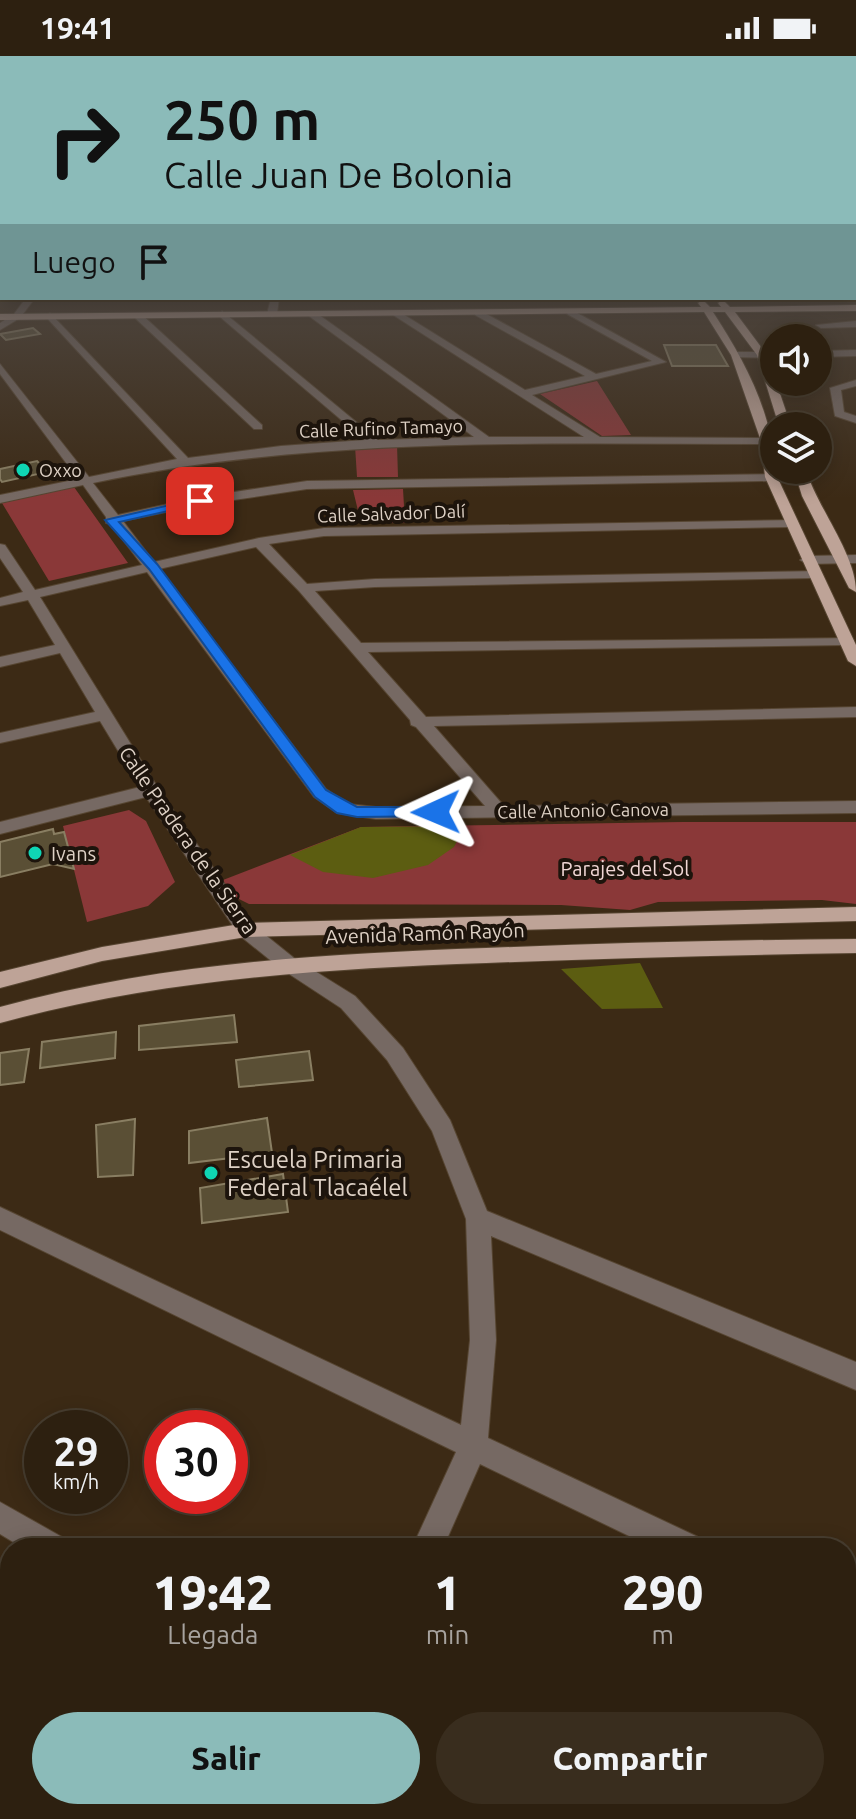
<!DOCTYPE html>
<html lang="es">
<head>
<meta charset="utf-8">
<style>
  body { margin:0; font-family:Ubuntu,sans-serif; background:#392d1e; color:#f1f3f6; height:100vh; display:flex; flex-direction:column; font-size:30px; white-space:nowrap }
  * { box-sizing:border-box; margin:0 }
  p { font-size:26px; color:#a7a39f }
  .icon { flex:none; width:44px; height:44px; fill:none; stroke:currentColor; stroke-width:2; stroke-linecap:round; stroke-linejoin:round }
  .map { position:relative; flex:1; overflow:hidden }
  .drawer { position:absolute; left:0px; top:1482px; width:856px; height:282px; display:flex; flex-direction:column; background:#2d2010; border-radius:32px 32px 0 0; box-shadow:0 4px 20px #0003,0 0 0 2px #483e30 }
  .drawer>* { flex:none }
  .top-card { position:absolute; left:0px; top:0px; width:856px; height:244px; box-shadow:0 4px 20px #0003,0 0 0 2px #483e30; background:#8bbbb9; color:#111; overflow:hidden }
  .buttons { position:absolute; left:760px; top:268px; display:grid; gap:16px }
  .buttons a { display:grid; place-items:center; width:72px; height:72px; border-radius:50%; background:#2d2010; box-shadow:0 4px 20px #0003,0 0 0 2px #483e30; font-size:40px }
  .speed { position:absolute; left:24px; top:1354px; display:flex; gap:16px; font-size:40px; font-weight:700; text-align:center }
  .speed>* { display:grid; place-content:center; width:104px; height:104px; border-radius:50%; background:#2d2010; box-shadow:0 4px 20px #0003,0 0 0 2px #483e30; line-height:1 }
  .speed small { font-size:20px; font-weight:400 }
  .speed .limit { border:12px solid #d22; background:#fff; color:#111 }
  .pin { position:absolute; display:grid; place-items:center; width:68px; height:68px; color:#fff; margin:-34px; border-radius:16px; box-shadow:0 4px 12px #0006 }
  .me { position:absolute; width:88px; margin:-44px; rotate:269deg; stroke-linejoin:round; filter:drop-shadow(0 0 6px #0008) }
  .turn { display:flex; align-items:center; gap:28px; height:168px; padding:0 32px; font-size:36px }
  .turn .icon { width:104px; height:104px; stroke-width:2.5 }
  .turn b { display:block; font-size:56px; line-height:68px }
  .then { display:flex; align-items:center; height:76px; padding:0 32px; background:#0003; gap:16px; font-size:30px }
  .eta { display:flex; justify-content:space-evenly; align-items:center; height:136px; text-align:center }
  .eta b { font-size:48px; font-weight:800; line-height:56px }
  .action { display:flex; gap:16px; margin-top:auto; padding:16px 32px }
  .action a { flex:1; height:92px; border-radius:48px; background:#8bbbb9; color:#111; font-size:32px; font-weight:800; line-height:92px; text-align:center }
  .action a+a { background:#392d1e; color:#f1f3f6 }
  .status { display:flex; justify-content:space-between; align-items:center; height:56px; padding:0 40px; background:#2d2010; direction:ltr }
  .status svg { height:22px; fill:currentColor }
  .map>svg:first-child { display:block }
  .green { fill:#8a3838 }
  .water { fill:#5c5d11 }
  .building { fill:#5a4f35; stroke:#897e62; stroke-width:2 }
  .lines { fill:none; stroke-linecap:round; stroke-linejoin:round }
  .minor-casing { stroke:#564531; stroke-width:2 }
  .major-casing { stroke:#564531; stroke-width:2 }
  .minor { fill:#766963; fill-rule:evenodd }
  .major { fill:#bea397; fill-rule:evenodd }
  .route { fill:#1a73e8; stroke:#114b97; stroke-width:2 }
  .poi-dot { fill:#0fd5b4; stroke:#1d140c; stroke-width:3 }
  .labels { text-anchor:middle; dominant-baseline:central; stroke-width:8; stroke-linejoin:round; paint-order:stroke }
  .far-street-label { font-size:18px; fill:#ded1c5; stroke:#1d140c }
  .far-poi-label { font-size:18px; fill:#ded1c5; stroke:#1d140c; text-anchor:start }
  .street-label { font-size:20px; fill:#ded1c5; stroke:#1d140c }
  .poi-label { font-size:20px; fill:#ded1c5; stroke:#1d140c; text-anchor:start }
  .park-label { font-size:20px; fill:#f1d7d5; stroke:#1d140c }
  .near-poi-label { font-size:24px; fill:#ded1c5; stroke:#1d140c; text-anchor:start }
</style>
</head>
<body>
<div class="status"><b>19:41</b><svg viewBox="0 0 49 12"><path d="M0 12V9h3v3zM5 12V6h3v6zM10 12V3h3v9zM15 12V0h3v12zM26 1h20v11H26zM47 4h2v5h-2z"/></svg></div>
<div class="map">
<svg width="856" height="1763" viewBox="0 0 856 1763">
  <rect width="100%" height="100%" fill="#3c2a15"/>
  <path class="green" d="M597,325L631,379L602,380L540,338Z
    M397,389L398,421H357L355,390Z
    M74,431L128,507L49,525L2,447Z
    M403,433L405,467H361L353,434Z
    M129,754L146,765L175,826L148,850L87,866L63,770Z
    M682,766H856V848L822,844L658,846L630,854L561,849L249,848L227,837L223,824L361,771Z"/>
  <path class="water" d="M465,770L454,791L428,809L373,822L323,816L290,799L361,771Z
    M640,907L663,952L602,953L561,913Z"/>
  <path class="building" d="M33,272L40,278L6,284L0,278Z
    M664,289H716L728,310H672Z
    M37,405L47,416L2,426L0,423V413Z
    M53,773L54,778L64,776L74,813L53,808L0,821V786Z
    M234,959L237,986L139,994V970Z
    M116,976L115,1002L40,1012L42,986Z
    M29,993L24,1026L0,1029V997Z
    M309,995L313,1024L239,1031L236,1004Z
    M267,1062L272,1097L189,1107V1075Z
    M135,1063L133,1119L98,1121L96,1069Z
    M283,1118L288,1156L202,1167L200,1132Z"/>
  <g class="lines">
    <defs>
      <path id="minor" d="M2,221V229L0,230V222Z
        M26,242H35L20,262L0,274V267L14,258Z
        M271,242H279L277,258L272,261L267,258Z
        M570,253L666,306L532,339L600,381L767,382L773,385L767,388C541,388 316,380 93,427L118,459L200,441L307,425L775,418L777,421L771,425L307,433L200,449L123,465L154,506L259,482L324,472L797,464L798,467L792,471L324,480L269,488L307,528L375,523L819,515V521L814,522L375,531L315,535L361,587L852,582L854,585L847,589L368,596L426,661L856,651V661L434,670L504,750L856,745V757L376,763L337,757L314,741L147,516L40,541L158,732L253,869L294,902L355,940L403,992L450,1064L487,1155L856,1306V1334L491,1180L496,1284L488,1382L698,1481L702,1492H654L480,1408L443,1492H412L456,1396L0,1174V1151L461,1369L470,1284L466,1163L432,1075L387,1004L341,952L280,912L239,879L146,741L0,778V766L140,731L100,665L0,687V677L95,656L60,597L0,611V601L55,589L28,544L0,550V542L23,536L0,502V488L5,489L35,534L142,509L111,468L106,467V461L83,429L0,447V439L78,423L0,318V308L89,421L177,403L47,262L50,257L188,402L281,390L365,384L219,260L222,255L378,384L474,381L309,260V256H315L489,381H584L390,257L398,255L525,334L585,320L475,259V255H481L596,318L652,305L567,258ZM256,491L299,535L410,664L411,669L416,671L485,750L376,751L348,748L326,733L159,513Z
        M134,257H140L262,369V373H254L134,261Z
        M856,265V271L821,272L816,269Z
        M856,294V300L818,301V295Z
        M736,296H774V302L732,301Z
        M856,324V330L841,334L844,356L856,360V367L835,360L830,332Z
        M856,499V507L807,508L800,504L807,500Z
        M0,1446L62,1481L66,1492H23L0,1478Z
        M846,1551L856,1555V1588L846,1584Z
        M292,1754H328L324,1763H288Z
        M484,1754H533L537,1763H488Z"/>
      <path id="major" d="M703,244L710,251H721L718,247L723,244L730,251L856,249V255L735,256L767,299L791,370H779L757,299L725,256H713C743,302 774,358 774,414L856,589V610L848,605L765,421L761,385L731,299L704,256L0,264V258L701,251L698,247Z
        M794,414H806C818,453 856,498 856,536L849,532L802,440Z
        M856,851V865L246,881L102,905L0,932V916L102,891L246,867Z
        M856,883V897C733,899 609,902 486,907C321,913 160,923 0,967V951C160,907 321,898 486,892C609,887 733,884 856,883Z"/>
    </defs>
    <use href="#minor" class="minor-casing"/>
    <use href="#major" class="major-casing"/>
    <use href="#minor" class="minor"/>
    <use href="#major" class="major"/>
  </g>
  <linearGradient id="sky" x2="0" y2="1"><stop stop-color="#21170c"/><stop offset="0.44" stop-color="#504a46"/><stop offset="1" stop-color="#504a46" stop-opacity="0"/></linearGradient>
  <rect width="856" height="443" fill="url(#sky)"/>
  <path class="route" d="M200,442L204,447L119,466L157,508L326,734L357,751H436L444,756L442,760L357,761L337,757L315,741L149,513L105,464Z"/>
  <g class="poi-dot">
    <circle cx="23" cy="414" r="8"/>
    <circle cx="35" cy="797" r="8"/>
    <circle cx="211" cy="1117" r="8"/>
  </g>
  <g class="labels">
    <g class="far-street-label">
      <text transform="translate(381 372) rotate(-2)">Calle Rufino Tamayo</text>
      <text transform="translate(391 457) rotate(-2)">Calle Salvador Dalí</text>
      <text transform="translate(583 754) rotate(-1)">Calle Antonio Canova</text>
    </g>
    <g class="far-poi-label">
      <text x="39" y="414">Oxxo</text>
    </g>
    <g class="street-label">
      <text transform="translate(188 784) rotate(55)">Calle Pradera de la Sierra</text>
      <text transform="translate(425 877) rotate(-2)">Avenida Ramón Rayón</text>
    </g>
    <g class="poi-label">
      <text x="51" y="797">Ivans</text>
    </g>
    <g class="park-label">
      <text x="625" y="812">Parajes del Sol</text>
    </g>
    <g class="near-poi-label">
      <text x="227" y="1103">Escuela Primaria<tspan x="227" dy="28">Federal Tlacaélel</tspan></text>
    </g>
  </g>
</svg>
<div class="buttons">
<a><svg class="icon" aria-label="sound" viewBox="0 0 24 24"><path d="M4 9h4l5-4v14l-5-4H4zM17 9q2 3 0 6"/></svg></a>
<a><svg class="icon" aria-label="layers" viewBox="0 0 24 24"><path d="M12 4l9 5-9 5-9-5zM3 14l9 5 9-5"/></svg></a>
</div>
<div class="speed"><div>29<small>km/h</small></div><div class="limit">30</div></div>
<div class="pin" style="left:200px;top:445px;background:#d93025"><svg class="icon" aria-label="arrive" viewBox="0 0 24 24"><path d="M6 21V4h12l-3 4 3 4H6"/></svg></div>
<svg class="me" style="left:436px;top:756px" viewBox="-20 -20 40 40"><path d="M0-17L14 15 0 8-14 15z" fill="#1a73e8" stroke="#fff" stroke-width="4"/></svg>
<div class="top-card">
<div class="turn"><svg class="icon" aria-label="right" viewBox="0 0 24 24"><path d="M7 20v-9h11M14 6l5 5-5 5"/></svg><div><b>250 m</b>Calle Juan De Bolonia</div></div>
<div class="then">Luego<svg class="icon" aria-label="arrive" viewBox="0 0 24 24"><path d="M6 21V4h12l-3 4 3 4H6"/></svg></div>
</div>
<section class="drawer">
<div class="eta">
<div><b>19:42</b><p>Llegada</p></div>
<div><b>1</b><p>min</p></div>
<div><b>290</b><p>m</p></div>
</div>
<div class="action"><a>Salir</a><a>Compartir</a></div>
</section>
</div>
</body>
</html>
